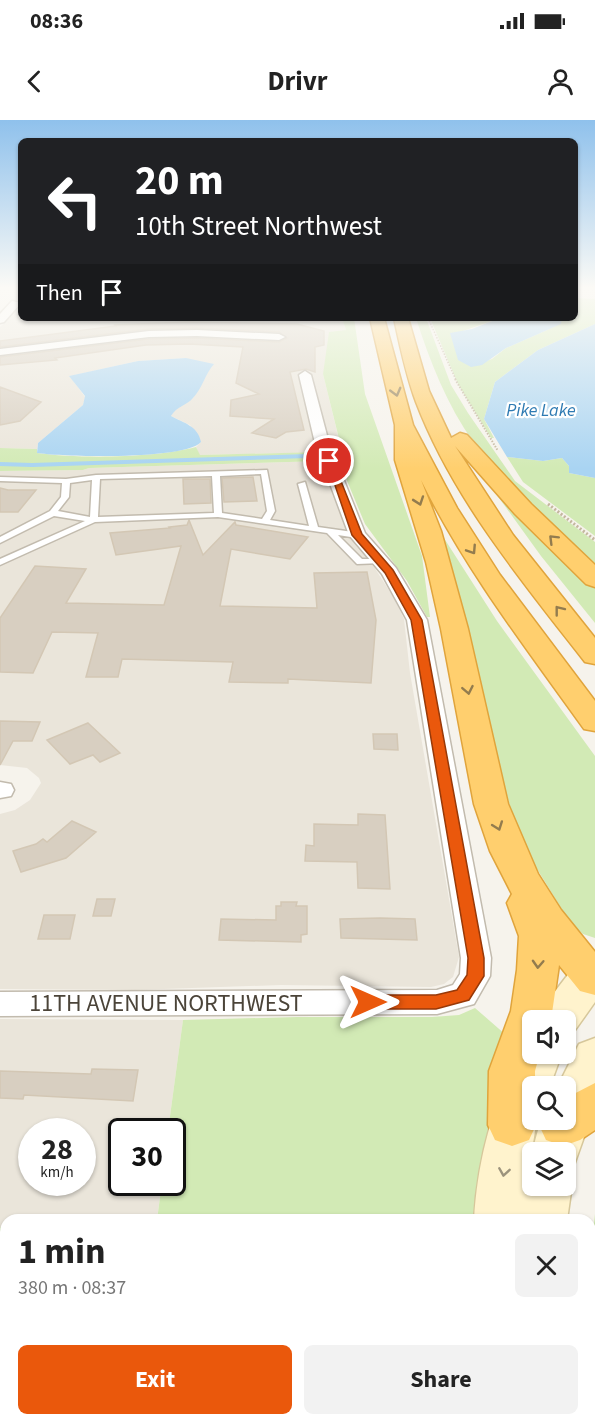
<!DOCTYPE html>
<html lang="en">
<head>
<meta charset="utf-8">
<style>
  body { margin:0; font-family:"Source Sans 3",sans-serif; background:#f2f2f2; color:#222; height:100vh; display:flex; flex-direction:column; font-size:22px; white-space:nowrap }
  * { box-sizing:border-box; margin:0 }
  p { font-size:20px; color:#767676 }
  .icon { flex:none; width:33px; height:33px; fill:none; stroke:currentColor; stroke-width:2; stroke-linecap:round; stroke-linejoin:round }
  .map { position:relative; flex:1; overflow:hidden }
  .sheet { position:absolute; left:0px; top:1094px; width:596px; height:212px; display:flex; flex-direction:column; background:#fff; border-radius:18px 18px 0 0; box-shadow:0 2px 4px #0004 }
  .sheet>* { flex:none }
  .top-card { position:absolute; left:18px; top:18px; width:560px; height:183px; border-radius:9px; box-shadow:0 2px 4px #0004; background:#202124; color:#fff; overflow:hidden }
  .fabs { position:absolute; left:522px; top:890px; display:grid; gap:12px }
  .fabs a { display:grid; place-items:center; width:54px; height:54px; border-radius:9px; background:#fff; box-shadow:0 2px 4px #0004; font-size:30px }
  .speed { position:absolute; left:18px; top:998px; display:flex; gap:12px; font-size:30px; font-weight:700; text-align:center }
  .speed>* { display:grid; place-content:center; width:78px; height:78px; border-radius:50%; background:#fff; box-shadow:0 2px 4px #0004; line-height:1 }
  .speed small { font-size:15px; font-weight:400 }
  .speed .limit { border:3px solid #111; border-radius:9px; background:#fff; color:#111 }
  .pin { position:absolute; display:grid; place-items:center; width:51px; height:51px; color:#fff; margin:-26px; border:3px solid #fff; border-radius:50%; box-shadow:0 2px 6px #0007 }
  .me { position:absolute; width:66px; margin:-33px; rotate:90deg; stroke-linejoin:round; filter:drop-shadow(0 0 4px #0008) }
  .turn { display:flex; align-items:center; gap:21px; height:126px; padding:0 18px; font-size:27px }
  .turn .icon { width:78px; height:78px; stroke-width:2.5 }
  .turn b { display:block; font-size:42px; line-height:51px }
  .then { display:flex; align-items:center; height:57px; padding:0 18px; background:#0003; gap:12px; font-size:22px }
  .round { display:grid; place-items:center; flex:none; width:63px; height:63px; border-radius:9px; background:#f2f2f2 }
  .overview { display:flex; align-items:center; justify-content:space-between; height:102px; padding:0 18px }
  h1 { font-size:36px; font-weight:700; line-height:45px }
  .primary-button { display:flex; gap:12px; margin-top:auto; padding:12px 18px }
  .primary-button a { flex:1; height:69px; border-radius:9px; background:#ea580c; color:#fff; font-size:24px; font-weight:700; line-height:69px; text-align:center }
  .primary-button a+a { background:#f2f2f2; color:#222 }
  .status { display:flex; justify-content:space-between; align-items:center; height:42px; padding:0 30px; background:#fff; direction:ltr }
  .status svg { height:16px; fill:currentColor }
  header { display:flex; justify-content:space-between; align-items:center; height:78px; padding:0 18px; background:#fff; font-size:27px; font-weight:700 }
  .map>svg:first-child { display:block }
  .residential { fill:#eae5da; fill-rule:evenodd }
  .green { fill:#d2eab5 }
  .water { fill:#a9d4f2 }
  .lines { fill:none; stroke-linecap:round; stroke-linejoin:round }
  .stream { stroke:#a9d4f2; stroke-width:4 }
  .building { fill:#d8cfc1; stroke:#d3c7b4; stroke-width:1.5 }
  .lane-casing { stroke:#c2bbae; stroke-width:3 }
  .street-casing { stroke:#c2bbae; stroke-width:3 }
  .secondary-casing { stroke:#d6c79b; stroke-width:3 }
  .highway-casing { stroke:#e0a43c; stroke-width:3 }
  .path-far2 { stroke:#c4b79f; stroke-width:1.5; stroke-dasharray:1.5 1.5; stroke-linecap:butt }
  .path-far1 { stroke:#c4b79f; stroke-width:2; stroke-dasharray:1.5 1.5; stroke-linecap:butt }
  .path { stroke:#c4b79f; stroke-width:3; stroke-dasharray:2 2; stroke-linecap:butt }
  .lane { fill:#fff; fill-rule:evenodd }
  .street { fill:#fff; fill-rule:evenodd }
  .secondary { fill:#fff3cd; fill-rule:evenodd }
  .highway { fill:#ffcf6e; fill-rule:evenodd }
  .oneway { stroke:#937c4e }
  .oneway2 { stroke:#9c937c }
  .route { fill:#ea580c; stroke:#983908; stroke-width:1.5 }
  .labels { text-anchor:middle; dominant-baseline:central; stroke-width:4.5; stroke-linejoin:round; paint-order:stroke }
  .far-water-label { font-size:18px; font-style:italic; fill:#2e7ab2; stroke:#fff }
  .near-street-label { font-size:24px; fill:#4b4439; stroke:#fff }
</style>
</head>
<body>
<div class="status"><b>08:36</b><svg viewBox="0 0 49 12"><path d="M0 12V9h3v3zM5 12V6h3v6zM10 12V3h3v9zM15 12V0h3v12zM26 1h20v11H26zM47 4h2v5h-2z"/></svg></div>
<header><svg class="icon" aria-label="back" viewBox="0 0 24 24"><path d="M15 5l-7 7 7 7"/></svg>Drivr<svg class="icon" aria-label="person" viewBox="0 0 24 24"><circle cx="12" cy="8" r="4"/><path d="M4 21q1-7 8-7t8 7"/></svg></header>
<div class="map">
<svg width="595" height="1304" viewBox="0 0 595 1304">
  <rect width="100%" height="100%" fill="#f6f3ec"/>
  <path class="residential" d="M21,186V198H342L346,210L323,254L342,332L199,335L196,327L201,322L190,305L171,296L175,289L193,278L206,253L186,238L138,241L70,256L85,277L83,285L38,323L37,329L0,328V234L159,215L261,217L277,222L293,219L281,213L196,211L0,230V207Z
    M323,341L345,402L394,478L404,499L410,553L459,837L453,857L444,864L431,867L281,865L135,870L0,869V694L15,690L30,680L41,663L39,658L27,648L0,645V351L83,350L89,348Z
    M0,899L183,900L168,1011H122V1062H162L157,1099L6,1100V1107H0ZM32,1011H82V1062H32Z
    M65,1299H488V1304H54Z"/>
  <path class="green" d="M575,178L595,179V204L538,230L495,262L484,299L494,318H491L458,264L430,198H500L463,211L465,243L471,246L492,239L506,228L554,207L561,198H574Z
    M342,198H354L365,274L422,436L430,497H427L407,461L365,404L335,332L342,331L323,254L329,212L346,210Z
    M416,198H426L451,265L468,293L515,361L595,422V449C554,408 507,370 474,323C447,285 430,242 416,198Z
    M196,327L200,335L320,332L323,341L89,348L83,350L0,351V328L37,329V333C80,339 155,338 196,327Z
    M507,337L543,341L562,338L569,346V353L595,358V416L523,362Z
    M500,370L556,431L595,468V503L541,436L494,371Z
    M436,415H442L497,501L595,636V818L583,814L571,804L529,736L515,705Z
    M475,888L513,921L479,1099L157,1100L162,1062H172V1011H168L183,900L297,897H432L459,895Z
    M595,1094V1253L590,1250L591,1128Z
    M0,1107H6V1299H65L54,1304H0Z"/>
  <path class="water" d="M500,198H561L562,199L561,204L506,228L482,245L471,247L458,240L450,213L472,209Z
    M595,204V358L569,353V346L562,338L543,341L507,337L484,299L495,262L538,230Z
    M186,238L214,244C205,254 202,269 193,278C186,286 177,286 171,296C184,303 198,306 201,322C185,340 64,337 37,333L38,323L83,285L85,276L69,256L138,241Z"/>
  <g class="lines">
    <path class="stream" d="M0,344L32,345L308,336"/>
  </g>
  <path class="building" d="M187,202L297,204L324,211V225L315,227V252L306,249L290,252L304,310L286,312L276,318L252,313L274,299L230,296L231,280L259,274L236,263L243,227L189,224L146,225L55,238L57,240L0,245V237L149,219L197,218L279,222L287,218L279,212L197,208L149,209L0,227V221L116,206L115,205Z
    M0,267L41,282L20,301L0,305Z
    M253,357L257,381L224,382L222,358Z
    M183,359H210L211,383L184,384Z
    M0,368L8,370H36L18,392H0Z
    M189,400L203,435L235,402L236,405L308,417L290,439L231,429L220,486L317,488L314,453L367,452L376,500L371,563L288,559V563L229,562L233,542L122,539L118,557H86L98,513L52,512L33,553L0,552V498L35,446L86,449L66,483L164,485L181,426L116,435L110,413L170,408L169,407L187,405Z
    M0,601L40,602L32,621H13L0,645Z
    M88,603L120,633L100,642L93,635L70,644L47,620Z
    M373,614H397L398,630L374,629Z
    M358,694L385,695L390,769L358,768L357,742L305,741L306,725L314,726V704L358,705Z
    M72,701L96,712L66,738L21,752L13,731L36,724L43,719L47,722Z
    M97,779H115L111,796H93Z
    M281,782H297L296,786H307V814L301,815V822L219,820L221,799L276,800V786H281Z
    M44,795H75L70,819H38Z
    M380,798L415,799L417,820L341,818L340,799Z
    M92,949L138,950L133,981L24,975L23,979L0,978V951L91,954Z"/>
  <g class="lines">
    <defs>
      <path id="lane" d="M267,350L275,391L270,400L309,406L298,364L305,362L318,407L360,413V417L357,418L338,415L362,439H383V443L357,444L327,413L218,397L95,402L0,445V439L85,401L54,396L0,423V417L50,391L61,377L62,363L0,361V357L66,359L96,355ZM261,354L267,391L262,399L222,393L220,356ZM212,356L214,393L98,397L100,359ZM92,360L90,397L58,391L69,377L70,363Z"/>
      <path id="street" d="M12,181L21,183L4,202L0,203V194Z
        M197,210L279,214L285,217L279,220L197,216L149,217L0,235V229L149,211Z
        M305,251L311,255L329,323L365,413L396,448L427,500L491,838L490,856L474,884L437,894L0,896V872L437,870L453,865L460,854L461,838L407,500L382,454L349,415L315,323L299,255Z
        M0,662L11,664L14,670L11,676L0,678Z"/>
      <path id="secondary" d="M595,834V882L573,913L566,915V900H536L543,887L580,839Z
        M532,917V933H562L550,966H532V999H538L536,1005L529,1048L532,1047V1065H566V1032H532L541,999H566V966H558L579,924L595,918V986L573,1048L566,1051L572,1065L567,1100H474C478,1033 495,980 524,920Z
        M485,1299H577V1304H487Z"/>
      <path id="highway" d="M370,198H384L413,305L457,388L500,455L595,581V611L584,609C526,528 465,449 421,360L441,411L468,509L508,684L538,754L561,790L595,832V875L580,871L559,845L551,900H532V933H540L535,951V966H532V999H536V1005L529,1020L512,1026L495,1020L488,1005L489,951L511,891L517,850L519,816L507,783L512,774L490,731L474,684L441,509L426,442L395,340V305Z
        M394,198H408L429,271L451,318L460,313L467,315L531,384L595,445V467L586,464L515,394L455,326L513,415L595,518V544L585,542C522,461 453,379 416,282C406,255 400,226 394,198Z
        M595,963V1010L580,1020L563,1026L546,1020L539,1005L542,999H566V978Z"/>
    </defs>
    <use href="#lane" class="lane-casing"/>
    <use href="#street" class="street-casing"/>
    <use href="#secondary" class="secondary-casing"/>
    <use href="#highway" class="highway-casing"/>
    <path class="path-far2" d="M428,198L456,260"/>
    <path class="path-far1" d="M455,259L498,331"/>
    <path class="path" d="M548,384L595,420"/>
    <use href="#lane" class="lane"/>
    <use href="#street" class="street"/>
    <use href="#secondary" class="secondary"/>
    <use href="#highway" class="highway"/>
  </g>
  <defs><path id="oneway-chevron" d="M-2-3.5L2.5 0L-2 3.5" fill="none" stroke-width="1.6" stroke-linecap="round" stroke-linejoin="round" transform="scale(1.5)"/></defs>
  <g class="oneway">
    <use href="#oneway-chevron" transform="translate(396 272) rotate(75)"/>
    <use href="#oneway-chevron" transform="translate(419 381) rotate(71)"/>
    <use href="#oneway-chevron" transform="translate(553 419) rotate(-135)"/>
    <use href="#oneway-chevron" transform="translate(472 430) rotate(57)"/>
    <use href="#oneway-chevron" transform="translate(559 490) rotate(-128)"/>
    <use href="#oneway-chevron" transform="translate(468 570) rotate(79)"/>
    <use href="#oneway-chevron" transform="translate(498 706) rotate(70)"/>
    <use href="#oneway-chevron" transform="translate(538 844) rotate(93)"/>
  </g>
  <use class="oneway2" href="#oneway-chevron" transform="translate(504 1052) rotate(99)"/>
  <linearGradient id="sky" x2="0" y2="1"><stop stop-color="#8fc1ec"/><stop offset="0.48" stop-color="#fbfaf6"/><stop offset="1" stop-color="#fbfaf6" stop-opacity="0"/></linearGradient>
  <rect width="595" height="349" fill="url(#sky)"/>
  <path class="route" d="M326,339L333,341L362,414L393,450L422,500L484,838V856L469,880L436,889H368L361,887L359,882L361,877L368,875H436L457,870L467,855L468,838L411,500L385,453L352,415Z"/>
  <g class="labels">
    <g class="far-water-label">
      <text x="541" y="290">Pike Lake</text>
    </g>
    <g class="near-street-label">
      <text x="166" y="883">11TH AVENUE NORTHWEST</text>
    </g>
  </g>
</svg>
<div class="fabs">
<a><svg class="icon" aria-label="sound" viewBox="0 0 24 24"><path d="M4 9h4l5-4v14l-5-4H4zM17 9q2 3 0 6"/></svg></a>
<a><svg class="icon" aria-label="search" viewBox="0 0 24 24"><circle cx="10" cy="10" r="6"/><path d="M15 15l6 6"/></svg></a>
<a><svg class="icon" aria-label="layers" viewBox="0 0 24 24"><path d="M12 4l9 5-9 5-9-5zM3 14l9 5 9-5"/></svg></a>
</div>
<div class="speed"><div>28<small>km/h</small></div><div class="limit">30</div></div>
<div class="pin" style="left:329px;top:341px;background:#d93025"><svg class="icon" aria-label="arrive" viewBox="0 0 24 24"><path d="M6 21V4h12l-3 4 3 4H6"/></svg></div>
<svg class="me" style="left:368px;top:882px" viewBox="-20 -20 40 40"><path d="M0-17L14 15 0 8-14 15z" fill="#ea580c" stroke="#fff" stroke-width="4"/></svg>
<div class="top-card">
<div class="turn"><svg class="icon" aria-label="left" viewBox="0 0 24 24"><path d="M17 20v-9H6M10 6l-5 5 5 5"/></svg><div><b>20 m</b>10th Street Northwest</div></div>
<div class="then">Then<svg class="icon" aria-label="arrive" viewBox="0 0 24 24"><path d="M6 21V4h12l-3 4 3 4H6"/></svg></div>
</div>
<section class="sheet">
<div class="overview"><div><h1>1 min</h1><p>380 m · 08:37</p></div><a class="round"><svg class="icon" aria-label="close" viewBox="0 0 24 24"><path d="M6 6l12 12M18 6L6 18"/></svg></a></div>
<div class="primary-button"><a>Exit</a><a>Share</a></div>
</section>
</div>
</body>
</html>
